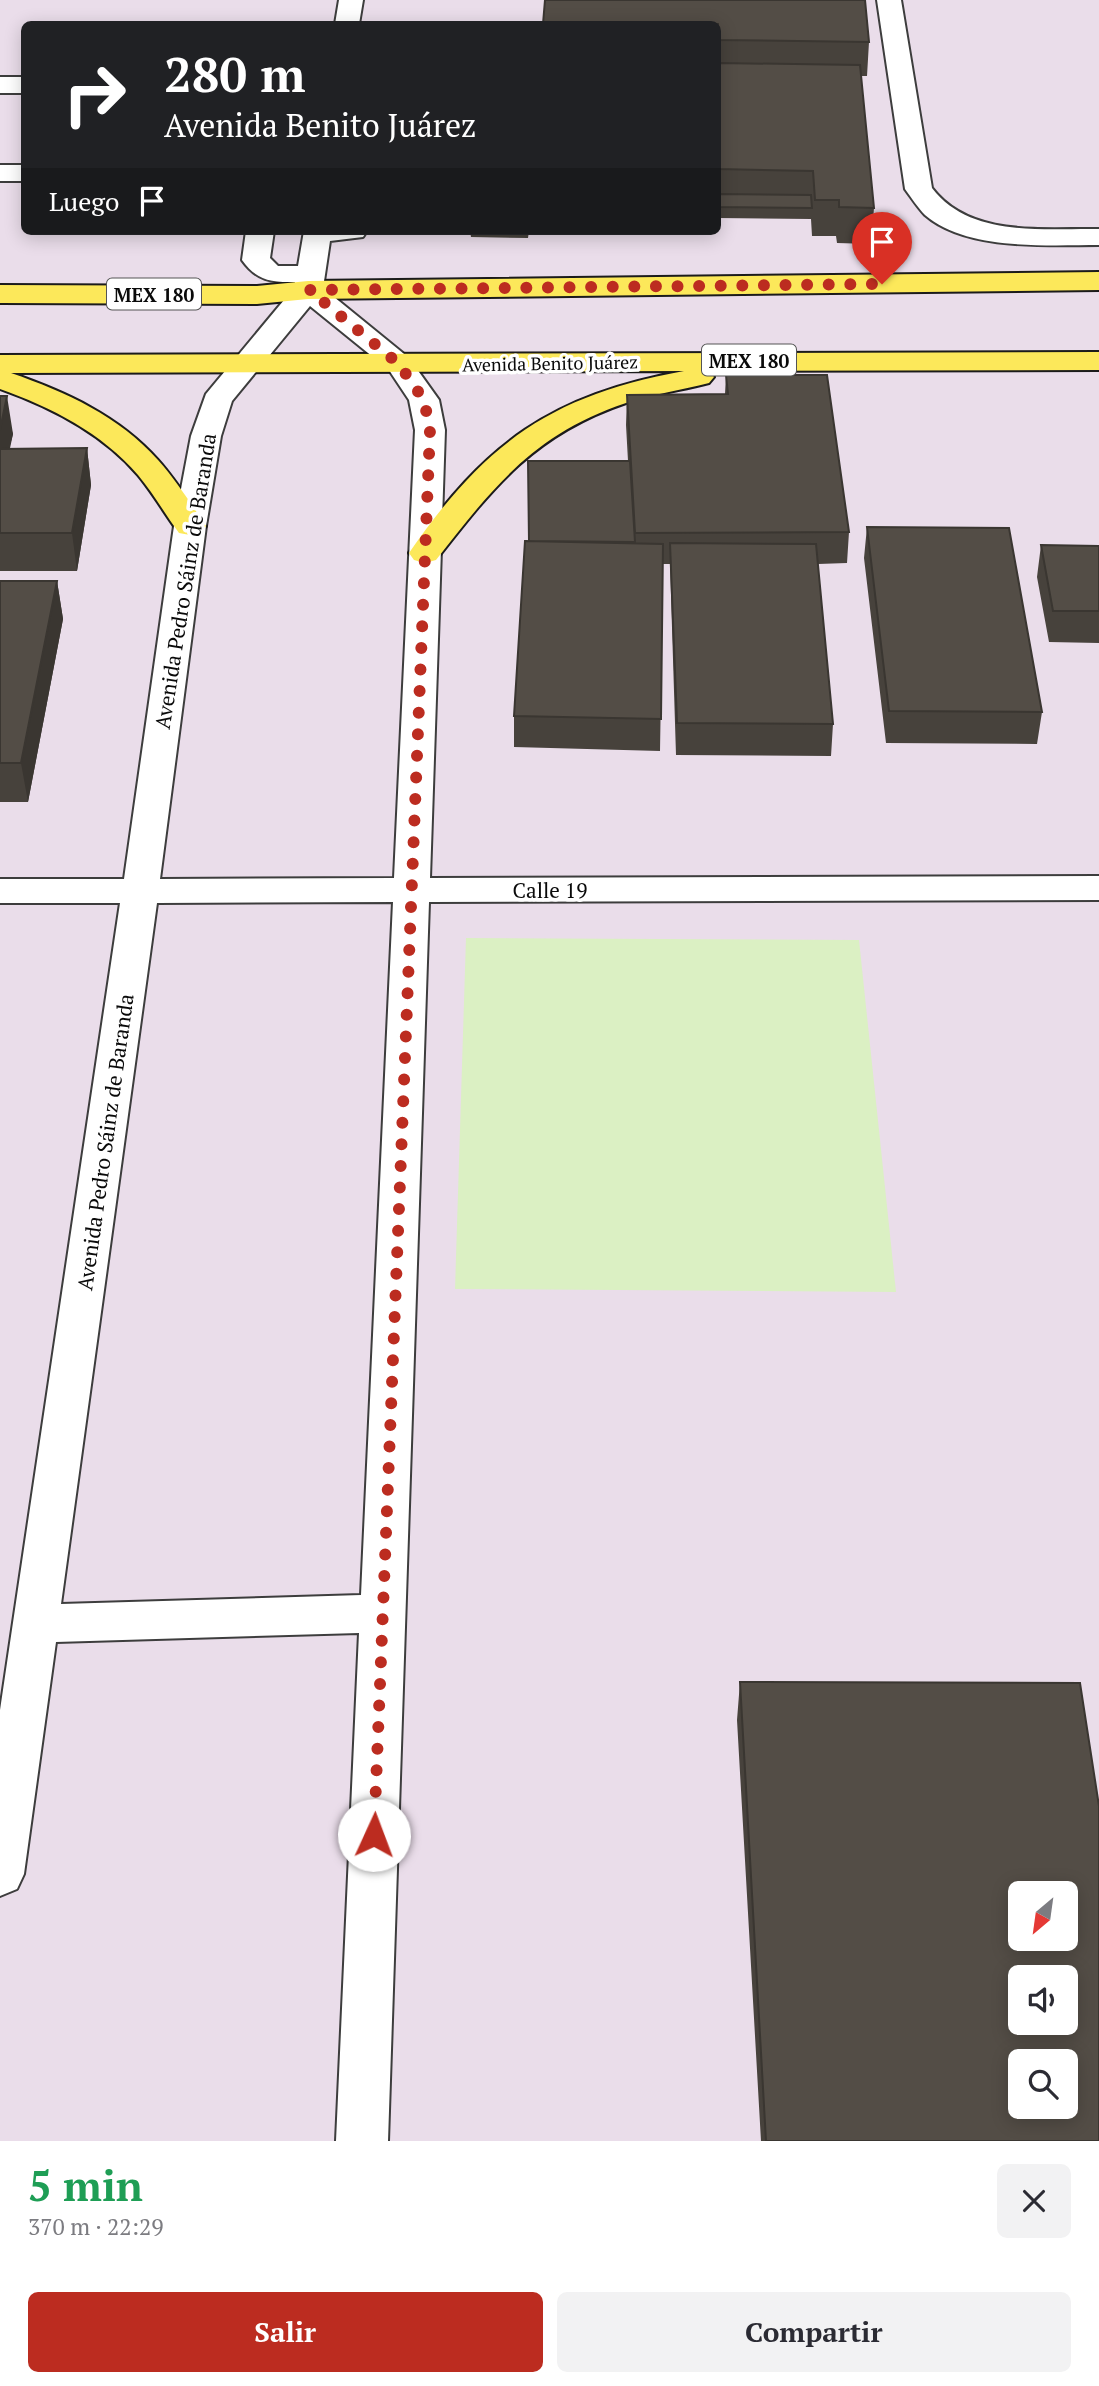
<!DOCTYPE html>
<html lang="es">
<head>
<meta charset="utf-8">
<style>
  body { margin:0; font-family:"PT Serif",serif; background:#f2f2f3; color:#2b2b33; height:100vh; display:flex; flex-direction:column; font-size:26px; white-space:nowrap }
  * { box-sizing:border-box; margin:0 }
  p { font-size:23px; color:#7c7c81 }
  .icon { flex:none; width:38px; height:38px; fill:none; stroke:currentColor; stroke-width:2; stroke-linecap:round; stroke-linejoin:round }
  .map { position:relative; height:2141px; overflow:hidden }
  .panel { display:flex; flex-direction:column; background:#fff; flex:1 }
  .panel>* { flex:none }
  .top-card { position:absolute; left:21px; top:21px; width:700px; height:214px; border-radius:10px; box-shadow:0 4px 18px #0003; background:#202124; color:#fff; overflow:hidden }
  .needle { width:46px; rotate:209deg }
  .buttons { position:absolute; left:1008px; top:1881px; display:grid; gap:14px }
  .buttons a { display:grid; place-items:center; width:70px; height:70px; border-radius:10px; background:#fff; box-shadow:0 4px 18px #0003; font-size:35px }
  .pin { position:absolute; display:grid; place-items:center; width:60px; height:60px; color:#fff; margin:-72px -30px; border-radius:50% 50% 50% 0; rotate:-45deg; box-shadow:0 0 7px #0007 }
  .pin .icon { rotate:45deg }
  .me { position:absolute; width:77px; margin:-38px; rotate:2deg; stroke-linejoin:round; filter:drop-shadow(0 0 5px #0008) }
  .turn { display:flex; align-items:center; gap:24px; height:147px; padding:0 28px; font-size:32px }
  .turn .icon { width:91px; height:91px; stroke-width:2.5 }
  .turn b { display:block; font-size:49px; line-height:60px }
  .then { display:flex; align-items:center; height:66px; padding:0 28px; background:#0003; gap:14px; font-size:26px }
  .round { display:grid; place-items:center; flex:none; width:74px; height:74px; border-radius:10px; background:#f2f2f3 }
  .summary { display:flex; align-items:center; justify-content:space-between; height:119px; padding:0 28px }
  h1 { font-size:42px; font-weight:700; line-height:52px; color:#1e9e55 }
  .button { display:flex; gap:14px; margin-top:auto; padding:14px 28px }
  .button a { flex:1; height:80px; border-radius:10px; background:#bc2c20; color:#fff; font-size:28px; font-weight:700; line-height:80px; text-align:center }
  .button a+a { background:#f2f2f3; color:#2b2b33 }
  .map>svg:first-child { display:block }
  .industrial { fill:#eaddea; fill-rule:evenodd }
  .pitch { fill:#dbf0c3 }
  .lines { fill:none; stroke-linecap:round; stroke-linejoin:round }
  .minor-casing { stroke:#3d3d3d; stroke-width:4 }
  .major-casing { stroke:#1b1b1b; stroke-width:4 }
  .minor { fill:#fff; fill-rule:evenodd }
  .major { fill:#fce85a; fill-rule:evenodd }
  .wall { fill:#47423c }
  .shaded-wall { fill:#3a3631 }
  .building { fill:#534d46; stroke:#3a3631; stroke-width:2; fill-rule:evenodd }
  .route { stroke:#bc2c20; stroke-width:12; stroke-dasharray:0 21.6 }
  .labels { text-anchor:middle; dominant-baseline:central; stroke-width:7; stroke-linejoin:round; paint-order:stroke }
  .far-street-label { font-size:18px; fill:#0a0a0a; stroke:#fff }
  .shield { fill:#fff; stroke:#545454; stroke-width:2 }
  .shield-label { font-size:19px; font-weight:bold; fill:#0a0a0a }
  .street-label { font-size:21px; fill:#0a0a0a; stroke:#fff }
</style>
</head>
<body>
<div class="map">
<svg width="1099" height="2141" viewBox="0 0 1099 2141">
  <rect width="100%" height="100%" fill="#fffde7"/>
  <path class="industrial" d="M0,0H1099V2141H0ZM24,24H718V231H24ZM1020,1894H1066V1939H1020ZM1020,1978H1066V2023H1020ZM1020,2062H1066V2107H1020Z"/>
  <path class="pitch" d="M466,938L859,940L896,1292L455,1289Z"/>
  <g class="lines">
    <defs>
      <path id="minor" d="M339,0H363L359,24H335Z
        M877,0H901L932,188C970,238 1043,228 1099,229V245C1048,245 966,251 925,215C918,208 911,197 905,189Z
        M0,77H24V93H0Z
        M0,165H24V181H0Z
        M246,231H274L270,258L278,266H298L304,231H367L363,237L330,241L323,288L409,358L439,400L445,430L430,878L1099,876V900L429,902L388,2141H336L359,1633L56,1642L24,1874L17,1889L0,1896V1710L120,903H0V879H124L174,526L191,436L206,394L294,288L295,282C271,282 257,281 242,260ZM310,306L389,370L409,400L415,430L394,878L160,879L206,526L221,436L232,401ZM393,902L361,1595L61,1604L157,903Z"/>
      <path id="major" d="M1099,272V290L308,299L257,304L0,303V285L257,286L308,281Z
        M1099,352V370L710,371L714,377L709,383C682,390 654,394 626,403C534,434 494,486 436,560L425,563L414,560L409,553C485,443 551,395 684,371L11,373C66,392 119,416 158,460C176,480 191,504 206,526L201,533L190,535L179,533C165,514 153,493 138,475C102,433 51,407 0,389V355Z"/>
    </defs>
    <use href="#minor" class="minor-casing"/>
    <use href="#major" class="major-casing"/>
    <use href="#minor" class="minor"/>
    <use href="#major" class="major"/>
  </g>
  <path class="wall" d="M718,24L869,42L867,76H861L874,208L871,244L837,243L836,236H812L811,219L718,218Z
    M114,231H221V232L114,234Z
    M470,231H529L528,238L471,237Z
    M726,375L849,532L847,563L818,564L833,724L831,756L676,755L670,564H663L660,751L514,747V716L529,541L628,461L626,425L627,395L725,394Z
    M0,396L13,434L9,449L87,448L91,485L77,571H0Z
    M867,527L1042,712L1037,744L886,743L864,558Z
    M1041,545L1099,546V643L1049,642L1037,577Z
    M0,581H57L63,619L28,802H0Z
    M740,1682L1099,2141H761L737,1720Z"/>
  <path class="shaded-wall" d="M7,396L13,434L2,486L0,475V430Z
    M87,448L91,485L77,571L72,533Z
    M57,581L63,619L28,802L21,763Z"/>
  <path class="building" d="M545,0H865L869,42L718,40V24H543Z
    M718,63L860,65L874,208L839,207V200H815L813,171L718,169Z
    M718,194L811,195L812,208L718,207Z
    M726,375H827L849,532L635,533L627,395L728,394Z
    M0,396H7L0,430Z
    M87,448L72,533H0V449Z
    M528,461H630L635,542L529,541Z
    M867,527L1009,528L1042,712L889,711Z
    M525,541L663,544L661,719L514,716Z
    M670,543L816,544L833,724L677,723Z
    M1041,545L1099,546V611H1053Z
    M0,581H57L21,763H0Z
    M740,1682L1080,1683L1099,1806V2141H766ZM1020,1894H1066V1939H1020ZM1020,1978H1066V2023H1020ZM1020,2062H1066V2107H1020Z"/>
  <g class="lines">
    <path class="route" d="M374,1835L430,430L424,400L399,364L309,290L882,284"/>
  </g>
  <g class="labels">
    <g class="far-street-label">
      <text transform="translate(550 363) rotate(-1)">Avenida Benito Juárez</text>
    </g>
    <g class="shield">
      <rect x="107" y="278.5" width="94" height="31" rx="5"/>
      <rect x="702" y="344.5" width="94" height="31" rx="5"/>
    </g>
    <g class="shield-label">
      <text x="154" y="294">MEX 180</text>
      <text x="749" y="360">MEX 180</text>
    </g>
    <g class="street-label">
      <text transform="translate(185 581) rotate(-81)">Avenida Pedro Sáinz de Baranda</text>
      <text x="550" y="890">Calle 19</text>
      <text transform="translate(105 1142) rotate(-82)">Avenida Pedro Sáinz de Baranda</text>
    </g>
  </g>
</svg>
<div class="buttons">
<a><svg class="needle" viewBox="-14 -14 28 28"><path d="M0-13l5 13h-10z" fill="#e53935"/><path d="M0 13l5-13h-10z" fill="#7c7c81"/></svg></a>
<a><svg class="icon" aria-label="sound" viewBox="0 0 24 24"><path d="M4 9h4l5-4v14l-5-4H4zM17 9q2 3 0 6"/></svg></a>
<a><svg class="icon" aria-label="search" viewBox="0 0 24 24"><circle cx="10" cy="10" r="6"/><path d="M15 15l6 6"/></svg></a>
</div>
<div class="pin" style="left:882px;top:284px;background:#d93025"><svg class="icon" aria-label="arrive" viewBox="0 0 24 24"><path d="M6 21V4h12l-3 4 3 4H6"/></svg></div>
<svg class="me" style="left:374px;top:1835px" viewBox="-20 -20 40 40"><circle r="19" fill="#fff"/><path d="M0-13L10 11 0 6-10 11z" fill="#bc2c20"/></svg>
<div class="top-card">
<div class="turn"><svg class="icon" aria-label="right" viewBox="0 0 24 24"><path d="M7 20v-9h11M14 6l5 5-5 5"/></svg><div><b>280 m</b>Avenida Benito Juárez</div></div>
<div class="then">Luego<svg class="icon" aria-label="arrive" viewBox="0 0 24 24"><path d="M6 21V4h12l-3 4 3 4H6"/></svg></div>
</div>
</div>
<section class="panel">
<div class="summary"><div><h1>5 min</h1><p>370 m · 22:29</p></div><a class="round"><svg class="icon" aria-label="close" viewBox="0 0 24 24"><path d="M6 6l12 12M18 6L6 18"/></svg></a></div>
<div class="button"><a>Salir</a><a>Compartir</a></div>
</section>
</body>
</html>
